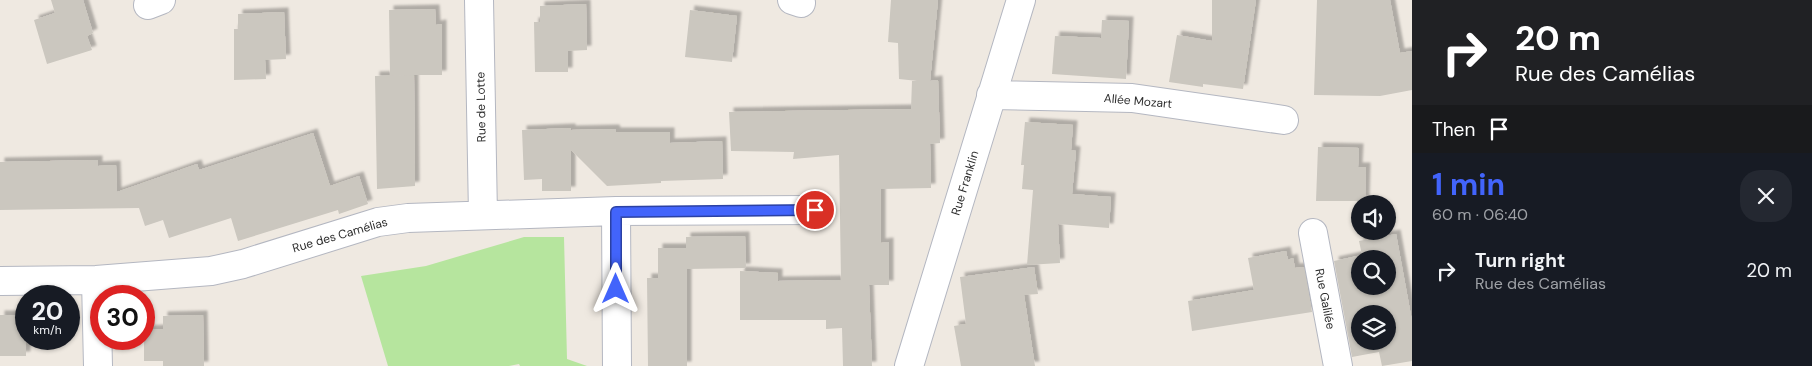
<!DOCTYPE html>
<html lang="en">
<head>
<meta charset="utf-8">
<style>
  body { margin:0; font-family:"DM Sans",sans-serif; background:#242831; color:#f1f3f6; height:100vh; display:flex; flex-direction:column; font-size:19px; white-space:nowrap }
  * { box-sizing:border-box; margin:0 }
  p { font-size:16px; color:#9ea1a6 }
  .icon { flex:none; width:28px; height:28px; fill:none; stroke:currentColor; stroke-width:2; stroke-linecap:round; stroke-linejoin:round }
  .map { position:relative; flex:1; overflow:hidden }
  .panel { display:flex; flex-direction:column; background:#171b24; width:400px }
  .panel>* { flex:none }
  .top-card { background:#202124; color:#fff; overflow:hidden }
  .tools { position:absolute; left:1351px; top:195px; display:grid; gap:10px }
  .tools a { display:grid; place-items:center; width:45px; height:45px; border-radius:50%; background:#171b24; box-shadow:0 1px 4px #0004; font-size:25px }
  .speed { position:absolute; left:15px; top:285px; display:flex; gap:10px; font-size:25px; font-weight:700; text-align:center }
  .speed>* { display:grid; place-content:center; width:65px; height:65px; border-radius:50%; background:#171b24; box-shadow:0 1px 4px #0004; line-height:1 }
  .speed small { font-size:12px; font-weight:400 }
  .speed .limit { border:8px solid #d22; background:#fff; color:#111 }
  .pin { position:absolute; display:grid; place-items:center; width:42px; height:42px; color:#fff; margin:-21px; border:2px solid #fff; border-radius:50%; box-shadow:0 1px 5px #0007 }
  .me { position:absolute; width:55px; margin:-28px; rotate:0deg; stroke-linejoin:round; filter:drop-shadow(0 0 4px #0008) }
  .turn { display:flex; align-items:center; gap:18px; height:105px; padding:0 20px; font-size:22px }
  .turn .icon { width:65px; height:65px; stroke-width:2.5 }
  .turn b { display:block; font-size:35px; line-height:42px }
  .then { display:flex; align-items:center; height:48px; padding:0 20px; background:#0003; gap:10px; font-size:19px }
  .round { display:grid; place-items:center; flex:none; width:52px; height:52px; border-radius:20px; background:#242831 }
  .summary { display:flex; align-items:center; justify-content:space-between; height:85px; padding:0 20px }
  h1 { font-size:30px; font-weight:700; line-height:38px; color:#4264fb }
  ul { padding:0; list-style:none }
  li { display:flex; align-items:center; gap:15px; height:65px; padding:0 20px }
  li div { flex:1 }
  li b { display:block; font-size:19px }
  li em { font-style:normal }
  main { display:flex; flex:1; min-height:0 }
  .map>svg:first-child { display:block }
  .green { fill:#b6e59e }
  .building { fill:#cbc7bf; fill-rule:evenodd; filter:url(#shadow) }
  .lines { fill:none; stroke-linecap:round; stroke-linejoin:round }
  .street-casing { stroke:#b4b7c1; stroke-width:30 }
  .street { stroke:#fff; stroke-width:28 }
  .route-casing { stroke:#2b41a3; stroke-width:12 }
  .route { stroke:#4264fb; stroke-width:9 }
  .labels { text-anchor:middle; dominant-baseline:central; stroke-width:4.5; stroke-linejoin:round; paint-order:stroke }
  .street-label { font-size:12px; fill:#2e2e2e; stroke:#fff }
</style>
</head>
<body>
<main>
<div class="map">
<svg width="1412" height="366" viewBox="0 0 1412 366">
  <defs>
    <filter id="shadow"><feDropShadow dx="4.5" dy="-4.5" stdDeviation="1" flood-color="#0004"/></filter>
  </defs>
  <rect width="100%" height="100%" fill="#efe9e1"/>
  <path class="green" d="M524,237H564L567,359L587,366H520L519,364L509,366H388L361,276L426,266Z"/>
  <path class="building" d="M51,0H83L93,33L87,36L92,50L47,64L34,20L55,13Z
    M891,0H938L930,81L938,80L940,143L930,144L931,188L881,189V243L889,242V285H869L872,366H843L842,328L826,329V320H740V271L778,273V281L841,280L839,155L793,159L794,152L731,151L729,112L911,109L912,81H918L899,79L898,43L888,42Z
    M1212,0H1256L1243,89L1203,84V87L1169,82L1177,35L1212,41Z
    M1317,0H1390L1400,53L1412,51V90L1380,96L1314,95Z
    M586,4L587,50L568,51V72H535L534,22H540V6Z
    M435,9L436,25L442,24V75H390L389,10Z
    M690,10L737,16L732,62L685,57Z
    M284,12L286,59L265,60L266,79L234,80V29H238V14Z
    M1102,20L1129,21L1126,79L1052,74L1055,36L1101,38Z
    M414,75L415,186L377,189L375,76Z
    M1025,122L1073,125L1071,150L1076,151L1072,194L1111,197L1109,228L1058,224L1060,263L1027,265L1033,190L1022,189L1024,165H1021Z
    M571,128V130L615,129L616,132H670V143L722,141L723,179L661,181V183L607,186L571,150V191H542V179L524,180L522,130Z
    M313,133L330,186L359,176L368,204L339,214L338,210L238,241L231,218L169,238L163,220L145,226L139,208L0,210V162L98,160V166L116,165L117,192L197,164L199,170Z
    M1318,147L1359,148L1358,167H1366L1365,201H1316Z
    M1396,234L1412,321V361L1382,366L1379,352L1352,357L1334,261L1362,255L1359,241ZM1360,259H1388V286H1360ZM1360,314H1388V341H1360Z
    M745,236L746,268L687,269V366H648L647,278H658V248H686V237Z
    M1286,251L1288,260L1293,258L1295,268L1304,267L1312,312L1192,331L1188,301L1254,290L1248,258Z
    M1034,267L1038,294L1024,295L1035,366H961L954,326L966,324L960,277Z
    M0,315H26V356H0Z
    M203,315L204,366H163V361H144V330L163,329V316Z"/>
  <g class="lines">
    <defs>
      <path id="street" d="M479,0L483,215
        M792,0L801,3
        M148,5L161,0
        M991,95L1132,98L1284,120
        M616,211L617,366
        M1313,233L1338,366
        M96,280L98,366
        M0,281L96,280L211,271L243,264L378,222L408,218L616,211L815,210
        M909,366L1021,0"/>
    </defs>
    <use href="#street" class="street-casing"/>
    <use href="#street" class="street"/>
  </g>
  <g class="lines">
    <defs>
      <path id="route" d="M616,289V212L815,210"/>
    </defs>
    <use href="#route" class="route-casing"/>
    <use href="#route" class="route"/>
  </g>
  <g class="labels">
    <g class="street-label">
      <text transform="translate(1138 101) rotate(5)">Allée Mozart</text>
      <text transform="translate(481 107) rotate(-91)">Rue de Lotte</text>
      <text transform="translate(965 183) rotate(-73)">Rue Franklin</text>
      <text transform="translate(340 235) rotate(-16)">Rue des Camélias</text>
      <text transform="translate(1325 299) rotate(79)">Rue Galilée</text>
    </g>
  </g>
</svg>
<div class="tools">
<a><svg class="icon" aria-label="sound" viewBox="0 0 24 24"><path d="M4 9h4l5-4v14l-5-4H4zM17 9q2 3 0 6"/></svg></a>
<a><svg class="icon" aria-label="search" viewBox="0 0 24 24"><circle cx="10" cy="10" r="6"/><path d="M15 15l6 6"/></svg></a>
<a><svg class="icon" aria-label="layers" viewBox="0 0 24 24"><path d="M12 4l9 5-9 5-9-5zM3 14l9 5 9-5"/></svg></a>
</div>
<div class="speed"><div>20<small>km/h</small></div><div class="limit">30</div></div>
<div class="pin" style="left:815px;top:210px;background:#d93025"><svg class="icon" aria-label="arrive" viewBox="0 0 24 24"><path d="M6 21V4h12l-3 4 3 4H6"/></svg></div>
<svg class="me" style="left:616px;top:289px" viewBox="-20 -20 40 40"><path d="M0-17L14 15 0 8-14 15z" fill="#4264fb" stroke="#fff" stroke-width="4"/></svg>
</div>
<section class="panel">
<div class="top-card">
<div class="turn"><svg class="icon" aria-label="right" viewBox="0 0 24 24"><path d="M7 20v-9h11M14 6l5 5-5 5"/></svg><div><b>20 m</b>Rue des Camélias</div></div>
<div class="then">Then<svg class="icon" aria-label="arrive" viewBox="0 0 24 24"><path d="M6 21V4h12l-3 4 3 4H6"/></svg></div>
</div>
<div class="summary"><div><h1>1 min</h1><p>60 m · 06:40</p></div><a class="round"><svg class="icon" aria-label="close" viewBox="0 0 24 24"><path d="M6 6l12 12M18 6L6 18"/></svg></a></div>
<ul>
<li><svg class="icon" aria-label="right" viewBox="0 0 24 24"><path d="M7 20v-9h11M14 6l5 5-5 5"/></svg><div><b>Turn right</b><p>Rue des Camélias</p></div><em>20 m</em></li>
</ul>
</section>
</main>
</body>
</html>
